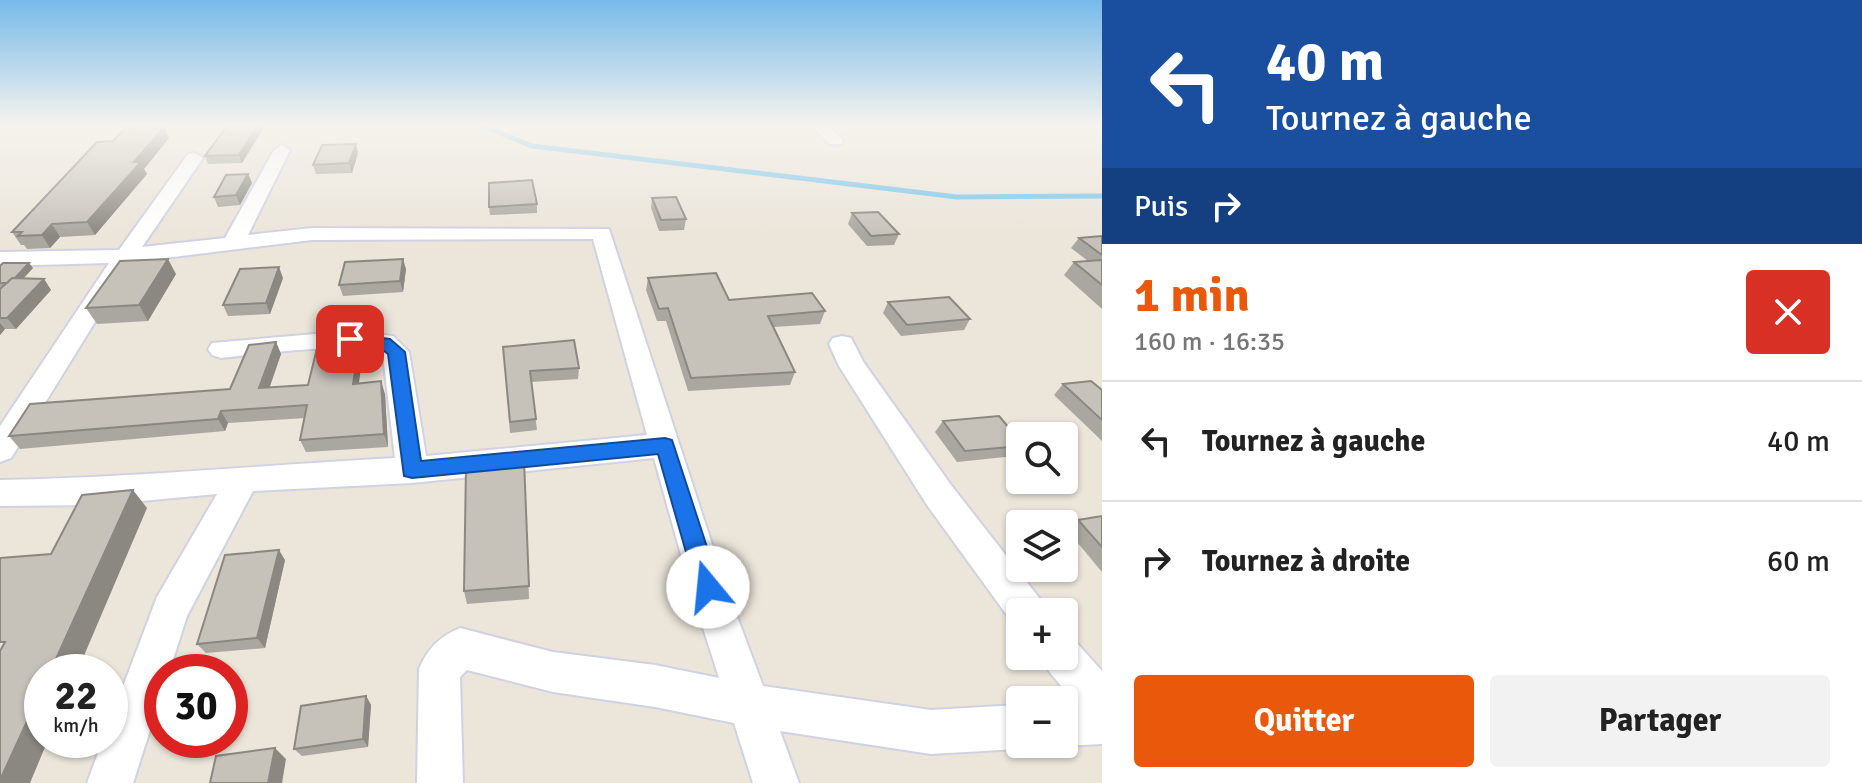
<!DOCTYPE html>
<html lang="fr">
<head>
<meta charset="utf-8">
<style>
  body { margin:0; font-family:Signika,sans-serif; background:#f2f2f2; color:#222; height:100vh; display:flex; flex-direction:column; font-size:30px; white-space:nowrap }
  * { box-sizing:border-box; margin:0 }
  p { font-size:26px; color:#767676 }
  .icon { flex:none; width:44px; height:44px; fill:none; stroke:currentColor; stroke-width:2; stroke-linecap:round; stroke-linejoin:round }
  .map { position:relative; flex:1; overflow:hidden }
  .side { display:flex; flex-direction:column; background:#fff; width:760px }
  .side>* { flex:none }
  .top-card { background:#1a4fa0; color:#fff; overflow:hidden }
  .tools { position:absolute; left:1006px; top:422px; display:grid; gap:16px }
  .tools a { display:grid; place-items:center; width:72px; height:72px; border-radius:8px; background:#fff; box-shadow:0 2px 6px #0004; font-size:40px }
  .speed { position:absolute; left:24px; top:654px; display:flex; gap:16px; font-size:40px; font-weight:700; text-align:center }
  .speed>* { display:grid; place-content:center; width:104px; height:104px; border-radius:50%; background:#fff; box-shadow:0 2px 6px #0004; line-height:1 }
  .speed small { font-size:20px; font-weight:400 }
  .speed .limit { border:12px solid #d22; background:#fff; color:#111 }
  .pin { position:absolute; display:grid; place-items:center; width:68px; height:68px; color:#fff; margin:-34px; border-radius:16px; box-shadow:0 4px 12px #0006 }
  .me { position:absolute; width:88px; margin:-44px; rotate:343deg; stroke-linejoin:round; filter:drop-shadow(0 0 6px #0008) }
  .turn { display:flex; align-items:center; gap:28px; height:168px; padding:0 32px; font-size:36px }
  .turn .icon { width:104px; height:104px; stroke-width:2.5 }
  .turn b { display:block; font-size:56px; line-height:68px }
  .then { display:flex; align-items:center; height:76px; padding:0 32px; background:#0003; gap:16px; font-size:30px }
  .round { display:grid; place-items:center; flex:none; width:84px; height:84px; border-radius:8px; background:#f2f2f2 }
  .overview { display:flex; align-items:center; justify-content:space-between; height:136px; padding:0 32px }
  h1 { font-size:48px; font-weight:700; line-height:60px; color:#ea580c }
  .action { display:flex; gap:16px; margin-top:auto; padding:16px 32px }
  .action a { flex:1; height:92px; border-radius:8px; background:#ea580c; color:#fff; font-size:32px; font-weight:700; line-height:92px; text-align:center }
  .action a+a { background:#f2f2f2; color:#222 }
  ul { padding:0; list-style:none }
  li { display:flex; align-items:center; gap:24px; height:120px; padding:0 32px; border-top:2px solid #e0e0e0 }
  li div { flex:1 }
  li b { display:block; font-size:30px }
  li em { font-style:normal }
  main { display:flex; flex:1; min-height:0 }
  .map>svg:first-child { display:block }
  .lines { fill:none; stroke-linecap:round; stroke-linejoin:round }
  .stream { stroke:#6fc2eb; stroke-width:5 }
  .minor-casing { stroke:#d0d2e1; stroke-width:4 }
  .minor { fill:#fff; fill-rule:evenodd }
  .wall { fill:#aaa7a0 }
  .shaded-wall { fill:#8b8882 }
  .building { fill:#c6c2ba; stroke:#8b8882; stroke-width:2 }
  .route { fill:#1a73e8; stroke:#114b97; stroke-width:2 }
</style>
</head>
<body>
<main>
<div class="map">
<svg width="1102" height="783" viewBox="0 0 1102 783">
  <rect width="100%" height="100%" fill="#ebe5da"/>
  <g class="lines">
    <path class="stream" d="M483,126L532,146L957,197L1102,196"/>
    <defs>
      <path id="minor" d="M812,126H829L843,140L841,144H829Z
        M282,145L290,150L248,235L312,228L609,229L726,587L763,686L931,710L1020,705V744H1031L1020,749L931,754L780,731L799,783H753L734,723L655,707L553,692L467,670L460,677L463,783H417L419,669C427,649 440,636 460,628L553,652L655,665L719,678L690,587L654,458L412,483L253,491L187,616L169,672H162V693L133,783H87L103,740H110V721L157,597L217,494L98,505L0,506V480C132,478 263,465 395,458L383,355C365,339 251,355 221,358L212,355L208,349L212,343L350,331L393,336L409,352L426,456L647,435L593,239L312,240L132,262L11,458L0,462V426L109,263L0,266V252L119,250L188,154L194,153L203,158L142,247L225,238L274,150Z
        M842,336L851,338L864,363L951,485L1040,599L1046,612H1020V628L1014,625L927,505L839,366L829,344L833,338Z
        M1064,637L1076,642L1102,671V744L1064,746L1060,744H1064V702H1074L1048,670L1042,656H1064Z"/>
    </defs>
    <use href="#minor" class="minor-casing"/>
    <use href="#minor" class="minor"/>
  </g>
  <path class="wall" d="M265,126L242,163L208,164L205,156Z
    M169,138L144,169L147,174L95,235L60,237L50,248L27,249L24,245H21L12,232Z
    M356,144L358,153L352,173L316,174L313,165Z
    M248,174L252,183L240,205L218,207L214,197Z
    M652,198L686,219L684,230L659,231L651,208Z
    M537,204V213L490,215L489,207Z
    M852,213L899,234L894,245L867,246L848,224Z
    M1102,236V309L1064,275L1074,262L1088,261L1071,248L1079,238Z
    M0,266L33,268L24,278L44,279L51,290L16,329H5L0,335Z
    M406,269L403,292L343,296L339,285Z
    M176,274L148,321L97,324L86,308Z
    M283,278L270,314L228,316L223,305Z
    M648,278L729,300L825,311L820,324L774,327L795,372L790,385L688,391L666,321H657L646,290Z
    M888,302L970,319L964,330L901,336L883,313Z
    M276,342L281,354L269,388L308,385L363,352L359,383L385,394L388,447L306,452L300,440L305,418L228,423L225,431L20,449L9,436L230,389Z
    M503,347L579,368L578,379L531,382L537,430L510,433Z
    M1063,384L1102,390V441L1054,395Z
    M943,421L1020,441V450L1015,456L957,462L935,432Z
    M524,460L529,599L467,604L464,591Z
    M1102,516V572L1067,530L1078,520Z
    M285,560L265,648L206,653L197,644Z
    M366,696L371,705L368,747L302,756L294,749Z"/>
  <path class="shaded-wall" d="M257,126H265L242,163L239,155Z
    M164,127L169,138L144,169L147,174L95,235L87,222Z
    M356,144L358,153L352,173L349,163Z
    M248,174L252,183L240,205L236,195Z
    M52,224L60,237L50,248L42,235Z
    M168,259L176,274L148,321L139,305Z
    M403,259L406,269L403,292L400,281Z
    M29,263L33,268L14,288L10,283Z
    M279,267L283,278L270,314L266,303Z
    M44,279L51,290L16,329L7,318Z
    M0,323L5,329L0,335Z
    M360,340L363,352L357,396L353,384Z
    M276,342L281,354L265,401L259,388Z
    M381,381L385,394L388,447L384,434Z
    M221,411L228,423L225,431L218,419Z
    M133,490L147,508L77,672H50Z
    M279,550L285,560L265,648L257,638Z
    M42,689V740H48L30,783H0V780Z
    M366,696L371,705L368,747L363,739Z
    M275,748L286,759L282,783H268Z"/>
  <path class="building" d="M227,126H257L239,155L205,156Z
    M164,127L134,162H141L87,222L52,224L42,235L18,236L22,232H12L97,142L113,141L125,128Z
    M356,144L349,163L313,165L322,145Z
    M248,174L236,195L214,197L226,175Z
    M532,180L537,204L489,207V183Z
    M676,197L686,219L661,220L652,198Z
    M878,212L899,234L871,236L852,213Z
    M1102,236V255L1079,238Z
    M168,259L139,305L86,308L120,261Z
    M403,259L400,281L339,285L345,262Z
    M1102,260V285L1074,262Z
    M3,263H29L15,278H12L7,283H0V266Z
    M279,267L266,303L223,305L240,269Z
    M716,273L729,300L812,293L825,311L768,316L795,372L691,378L668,308L659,309L648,278Z
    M12,278L44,279L7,318H0V289Z
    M949,297L970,319L907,325L888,302Z
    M319,340H360L353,384L381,381L384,434L300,440L307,405L221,411L218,419L9,436L30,404L230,389L249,345L276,342L259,388L308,385Z
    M574,340L579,368L530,371L536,419L510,422L503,347Z
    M1091,381L1102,390V420L1063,384Z
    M999,416L1020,441V446L965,451L943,421Z
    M524,460L529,586L464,591L466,466Z
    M133,490L50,672H42V689L0,780V651L5,642H0V558L51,554L82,495Z
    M1102,516V547L1078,520Z
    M279,550L257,638L197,644L225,555Z
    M366,696L363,739L294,749L301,706Z
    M275,748L268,783H210L216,756Z"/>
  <linearGradient id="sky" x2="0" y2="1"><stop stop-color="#77bae9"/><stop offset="0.53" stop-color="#f6f3ee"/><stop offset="1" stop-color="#f6f3ee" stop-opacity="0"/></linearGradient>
  <rect width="1102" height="236" fill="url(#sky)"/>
  <path class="route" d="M350,334L390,339L405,352L421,461L665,438L672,440L720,587L716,595L708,598L700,595L696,587L658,454L412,478L404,476L388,354L379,347L344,343L342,339L344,336Z"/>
</svg>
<div class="tools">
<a><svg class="icon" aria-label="search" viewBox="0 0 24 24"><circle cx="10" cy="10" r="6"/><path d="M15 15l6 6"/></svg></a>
<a><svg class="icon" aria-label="layers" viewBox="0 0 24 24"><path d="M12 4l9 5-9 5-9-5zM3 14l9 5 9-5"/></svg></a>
<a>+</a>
<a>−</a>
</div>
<div class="speed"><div>22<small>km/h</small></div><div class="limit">30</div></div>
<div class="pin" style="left:350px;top:339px;background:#d93025"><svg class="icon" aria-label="arrive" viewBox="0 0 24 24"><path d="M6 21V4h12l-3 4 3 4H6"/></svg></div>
<svg class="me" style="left:708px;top:587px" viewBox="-20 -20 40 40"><circle r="19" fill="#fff"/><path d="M0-13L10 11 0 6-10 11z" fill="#1a73e8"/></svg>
</div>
<section class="side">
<div class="top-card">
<div class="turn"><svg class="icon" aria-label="left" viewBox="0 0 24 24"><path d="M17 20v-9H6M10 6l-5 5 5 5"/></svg><div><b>40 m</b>Tournez à gauche</div></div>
<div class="then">Puis<svg class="icon" aria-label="right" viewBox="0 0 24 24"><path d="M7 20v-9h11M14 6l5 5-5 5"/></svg></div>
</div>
<div class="overview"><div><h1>1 min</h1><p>160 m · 16:35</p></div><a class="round" style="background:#d93025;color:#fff"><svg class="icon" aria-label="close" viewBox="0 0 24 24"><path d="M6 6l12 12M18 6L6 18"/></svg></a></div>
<ul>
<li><svg class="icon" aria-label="left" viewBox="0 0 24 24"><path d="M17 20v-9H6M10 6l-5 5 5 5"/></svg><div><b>Tournez à gauche</b></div><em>40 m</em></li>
<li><svg class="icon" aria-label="right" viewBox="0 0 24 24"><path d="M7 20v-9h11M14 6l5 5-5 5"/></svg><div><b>Tournez à droite</b></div><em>60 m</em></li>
</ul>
<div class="action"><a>Quitter</a><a>Partager</a></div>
</section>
</main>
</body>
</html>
